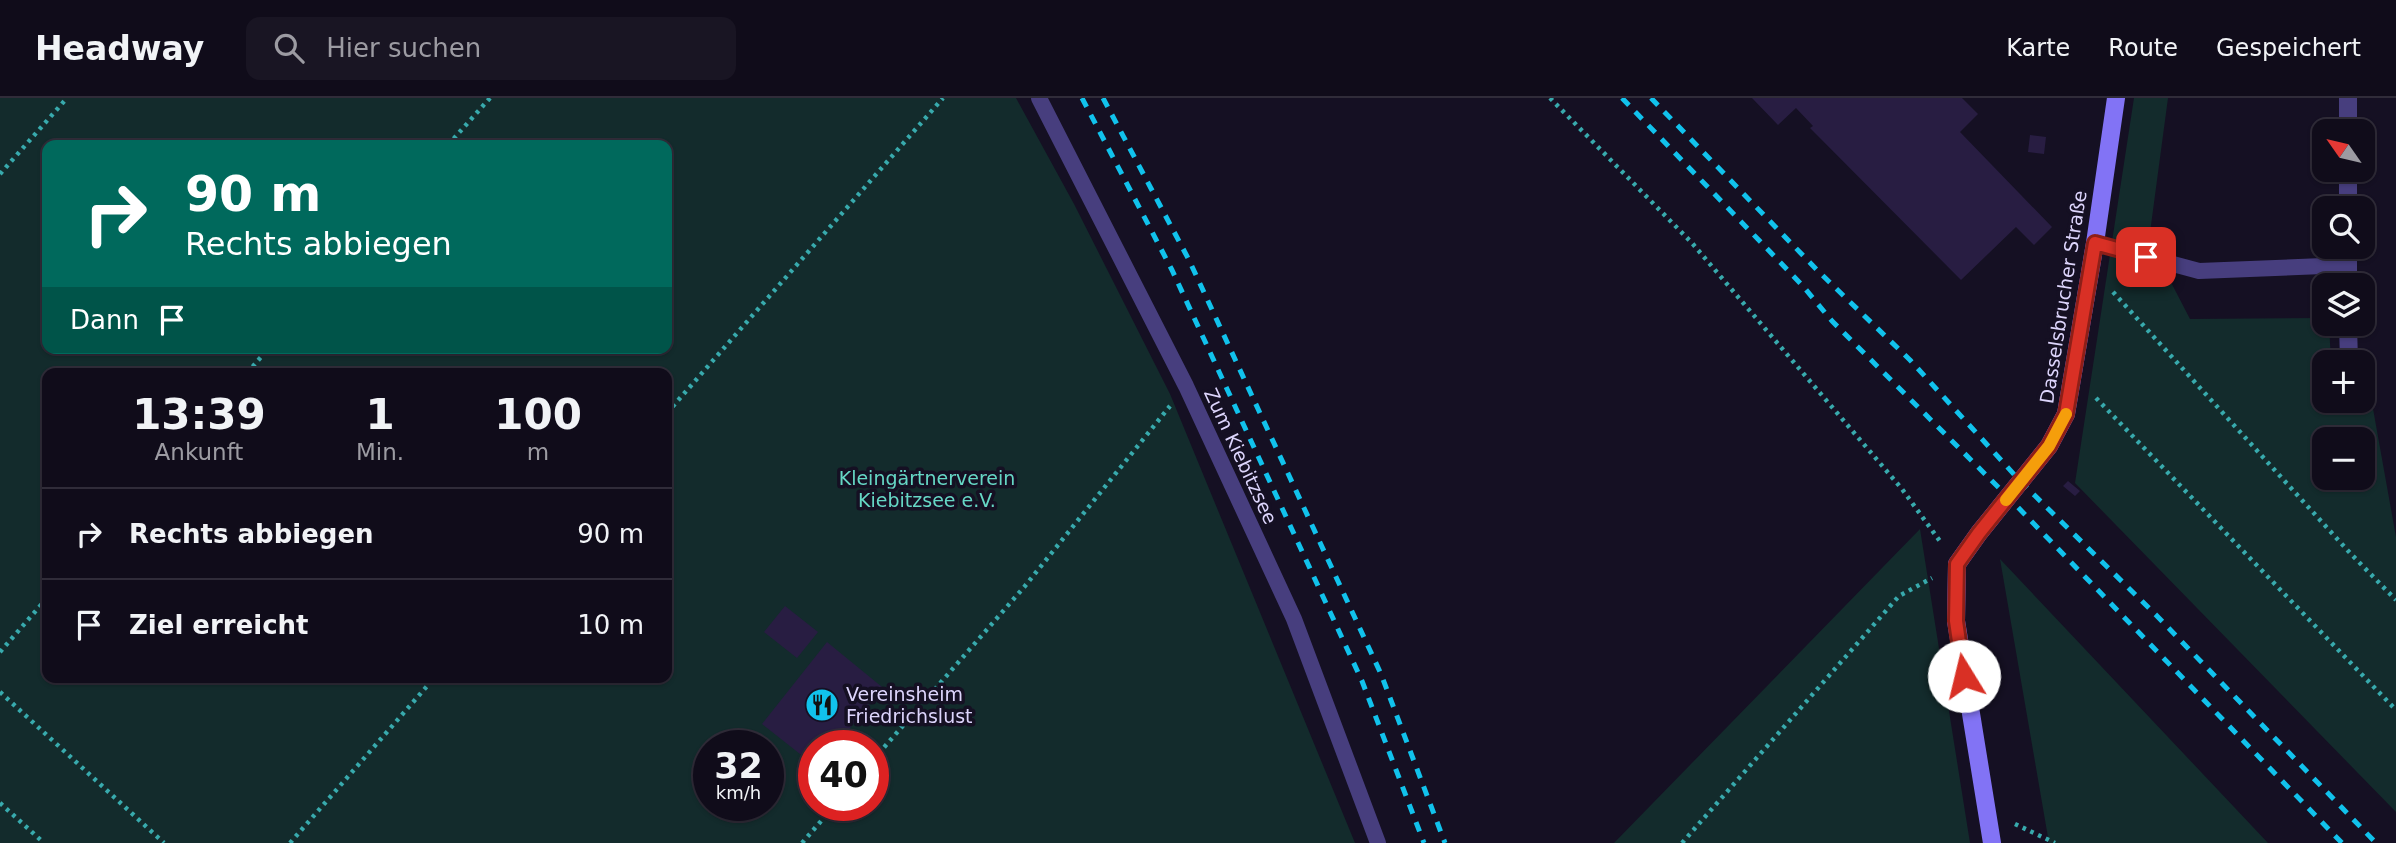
<!DOCTYPE html>
<html lang="de">
<head>
<meta charset="utf-8">
<style>
  body { margin:0; font-family:"DejaVu Sans",sans-serif; background:#191523; color:#f1f3f6; height:100vh; display:flex; flex-direction:column; font-size:26px; white-space:nowrap }
  * { box-sizing:border-box; margin:0 }
  p { font-size:23px; color:#9c9ba2 }
  .icon { flex:none; width:38px; height:38px; fill:none; stroke:currentColor; stroke-width:2; stroke-linecap:round; stroke-linejoin:round }
  .map { position:relative; flex:1; overflow:hidden }
  .drawer { position:absolute; left:42px; top:270px; width:630px; height:315px; display:flex; flex-direction:column; background:#100c1a; border-radius:14px; box-shadow:0 2px 5px #0004,0 0 0 2px #302c39 }
  .drawer>* { flex:none }
  .guide { position:absolute; left:42px; top:42px; width:630px; height:214px; border-radius:14px; box-shadow:0 2px 5px #0004,0 0 0 2px #302c39; background:#00695c; color:#fff; overflow:hidden }
  .needle { width:46px; rotate:304deg }
  .buttons { position:absolute; left:2312px; top:21px; display:grid; gap:14px }
  .buttons a { display:grid; place-items:center; width:63px; height:63px; border-radius:14px; background:#100c1a; box-shadow:0 2px 5px #0004,0 0 0 2px #302c39; font-size:35px }
  .speed { position:absolute; left:693px; top:632px; display:flex; gap:14px; font-size:35px; font-weight:700; text-align:center }
  .speed>* { display:grid; place-content:center; width:91px; height:91px; border-radius:50%; background:#100c1a; box-shadow:0 2px 5px #0004,0 0 0 2px #302c39; line-height:1 }
  .speed small { font-size:18px; font-weight:400 }
  .speed .limit { border:10px solid #d22; background:#fff; color:#111 }
  .pin { position:absolute; display:grid; place-items:center; width:60px; height:60px; color:#fff; margin:-30px; border-radius:14px; box-shadow:0 4px 10px #0006 }
  .me { position:absolute; width:77px; margin:-38px; rotate:351deg; stroke-linejoin:round; filter:drop-shadow(0 0 5px #0008) }
  .turn { display:flex; align-items:center; gap:24px; height:147px; padding:0 28px; font-size:32px }
  .turn .icon { width:91px; height:91px; stroke-width:2.5 }
  .turn b { display:block; font-size:49px; line-height:60px }
  .then { display:flex; align-items:center; height:66px; padding:0 28px; background:#0003; gap:14px; font-size:26px }
  .eta { display:flex; justify-content:space-evenly; align-items:center; height:119px; text-align:center }
  .eta b { font-size:42px; font-weight:700; line-height:49px }
  ul { padding:0; list-style:none }
  li { display:flex; align-items:center; gap:21px; height:91px; padding:0 28px; border-top:2px solid #302c39 }
  li div { flex:1 }
  li b { display:block; font-size:26px }
  li em { font-style:normal }
  header { display:flex; align-items:center; gap:42px; box-sizing:border-box; height:98px; padding:0 35px; background:#100c1a; border-bottom:2px solid #302c39 }
  header strong { font-size:33px }
  nav { display:flex; gap:38px; margin-inline-start:auto; font-size:24px }
  .search { width:490px; height:63px; background:#191523; display:flex; align-items:center; gap:18px; box-sizing:border-box; padding:0 24px; border-radius:14px; color:#9c9ba2; font-size:26px }
  .map>svg:first-child { display:block }
  .green { fill:#132b2c; fill-rule:evenodd }
  .building { fill:#281d42 }
  .lines { fill:none; stroke-linecap:round; stroke-linejoin:round }
  .path { stroke:#38aaad; stroke-width:4.5; stroke-dasharray:3.5 5; stroke-linecap:butt }
  .lane { stroke:#473e7e; stroke-width:16 }
  .street { stroke:#473e7e; stroke-width:18 }
  .secondary { stroke:#8273f5; stroke-width:18 }
  .rail { stroke:#11c2ec; stroke-width:5; stroke-dasharray:10 9; stroke-linecap:butt }
  .route-casing { stroke:#8d1f18; stroke-width:18 }
  .route { stroke:#d93025; stroke-width:12 }
  .slow { stroke:#f59e0b; stroke-width:12 }
  .labels { text-anchor:middle; dominant-baseline:central; stroke-width:7; stroke-linejoin:round; paint-order:stroke }
  .street-label { font-size:19px; fill:#ddd5fc; stroke:#151023 }
  .park-label { font-size:19px; fill:#66d7c5; stroke:#151023 }
  .poi-label { font-size:19px; fill:#ddd5fc; stroke:#151023; text-anchor:start }
</style>
</head>
<body>
<header>
<strong>Headway</strong>
<div class="search"><svg class="icon" aria-label="search" viewBox="0 0 24 24"><circle cx="10" cy="10" r="6"/><path d="M15 15l6 6"/></svg>Hier suchen</div>
<nav><a>Karte</a><a>Route</a><a>Gespeichert</a></nav>
</header>
<div class="map">
<svg width="2396" height="745" viewBox="0 0 2396 745">
  <rect width="100%" height="100%" fill="#151023"/>
  <path class="green" d="M0,0H1016L1074,106L1170,296L1355,745H0ZM47,47H667V250H47ZM47,275H667V579H47ZM709,648H768V707H709ZM814,648H873V707H814Z
    M2134,0H2168L2149,142L2190,221L2324,220V226H2329L2331,264H2324V303H2362L2363,295L2370,294L2396,439V714L2075,385ZM2324,341H2362V380H2324Z
    M1920,431L1970,745H1614Z
    M2000,461L2268,745H2049Z"/>
  <path class="building" d="M1752,0H1962L1978,16L1960,34L2052,129L2034,147L2016,129L1961,182L1810,30L1813,28L1796,10L1778,27Z
    M2030,37L2046,39L2044,56L2028,54Z
    M2068,383L2080,393L2075,398L2063,388Z
    M785,508L818,534L797,560L764,534Z
    M827,544L882,589L836,648H814V667L762,626Z"/>
  <g class="lines">
    <path class="path" d="M1550,0L1692,145L1902,391L1942,446
      M448,47L490,0
      M0,76L67,0
      M2113,194L2350,455L2396,502
      M247,275L269,250
      M2096,300L2396,612
      M667,315L943,0
      M0,554L47,500
      M0,594L164,745
      M873,662L1025,488L1170,308
      M0,705L44,745
      M2015,726L2055,745
      M290,745L435,579
      M802,745L835,707
      M1682,745L1899,498L1932,480"/>
    <path class="lane" d="M1039,0L1186,288L1294,521L1378,745
      M2095,145L2199,173L2348,167"/>
    <path class="street" d="M2348,0V33
      M2348,72V110
      M2348,149V187
      M2348,226L2349,264"/>
    <path class="secondary" d="M1992,745L1956,523L1957,466L1979,435L2049,348L2066,316L2095,145L2116,0"/>
    <path class="rail" d="M1082,0L1172,172L1362,583L1424,745
      M1103,0L1189,162L1381,576L1445,745
      M1622,0L1802,187L1832,223L2008,399L2342,745
      M1651,0L1817,172L1910,262L2021,384L2156,517L2376,745"/>
  </g>
  <g class="lines">
    <defs>
      <path id="route" d="M1964,578L1956,523L1957,466L1979,435L2049,348L2066,316L2095,145L2146,159"/>
    </defs>
    <use href="#route" class="route-casing"/>
    <use href="#route" class="route"/>
    <path class="slow" d="M2006,402L2049,348L2066,316"/>
  </g>
  <defs>
    <symbol id="restaurant-disc" viewBox="-11 -11 22 22"><circle r="9.5" fill="#11c2ec" stroke="#151023"/><path d="M-5-6h1v4h1v-4h1v4h1v-4h1v5L-1.5 .5V6h-2V.5L-5-1ZM5-6V6H3V1.5H1.5Q1.5-4 5-6Z" fill="#111"/></symbol>
  </defs>
  <g fill-rule="evenodd">
    <use href="#restaurant-disc" x="803" y="588" width="38" height="38"/>
  </g>
  <g class="labels">
    <g class="street-label">
      <text transform="translate(2063 199) rotate(-81)">Dasselsbrucher Straße</text>
      <text transform="translate(1241 358) rotate(65)">Zum Kiebitzsee</text>
    </g>
    <g class="park-label">
      <text x="927" y="380">Kleingärtnerverein<tspan x="927" dy="22">Kiebitzsee e.V.</tspan></text>
    </g>
    <g class="poi-label">
      <text x="846" y="596">Vereinsheim<tspan x="846" dy="22">Friedrichslust</tspan></text>
    </g>
  </g>
</svg>
<div class="buttons">
<a><svg class="needle" viewBox="-14 -14 28 28"><path d="M0-13l5 13h-10z" fill="#e53935"/><path d="M0 13l5-13h-10z" fill="#9c9ba2"/></svg></a>
<a><svg class="icon" aria-label="search" viewBox="0 0 24 24"><circle cx="10" cy="10" r="6"/><path d="M15 15l6 6"/></svg></a>
<a><svg class="icon" aria-label="layers" viewBox="0 0 24 24"><path d="M12 4l9 5-9 5-9-5zM3 14l9 5 9-5"/></svg></a>
<a>+</a>
<a>−</a>
</div>
<div class="speed"><div>32<small>km/h</small></div><div class="limit">40</div></div>
<div class="pin" style="left:2146px;top:159px;background:#d93025"><svg class="icon" aria-label="arrive" viewBox="0 0 24 24"><path d="M6 21V4h12l-3 4 3 4H6"/></svg></div>
<svg class="me" style="left:1964px;top:578px" viewBox="-20 -20 40 40"><circle r="19" fill="#fff"/><path d="M0-13L10 11 0 6-10 11z" fill="#d93025"/></svg>
<div class="guide">
<div class="turn"><svg class="icon" aria-label="right" viewBox="0 0 24 24"><path d="M7 20v-9h11M14 6l5 5-5 5"/></svg><div><b>90 m</b>Rechts abbiegen</div></div>
<div class="then">Dann<svg class="icon" aria-label="arrive" viewBox="0 0 24 24"><path d="M6 21V4h12l-3 4 3 4H6"/></svg></div>
</div>
<section class="drawer">
<div class="eta">
<div><b>13:39</b><p>Ankunft</p></div>
<div><b>1</b><p>Min.</p></div>
<div><b>100</b><p>m</p></div>
</div>
<ul>
<li><svg class="icon" aria-label="right" viewBox="0 0 24 24"><path d="M7 20v-9h11M14 6l5 5-5 5"/></svg><div><b>Rechts abbiegen</b></div><em>90 m</em></li>
<li><svg class="icon" aria-label="arrive" viewBox="0 0 24 24"><path d="M6 21V4h12l-3 4 3 4H6"/></svg><div><b>Ziel erreicht</b></div><em>10 m</em></li>
</ul>
</section>
</div>
</body>
</html>
